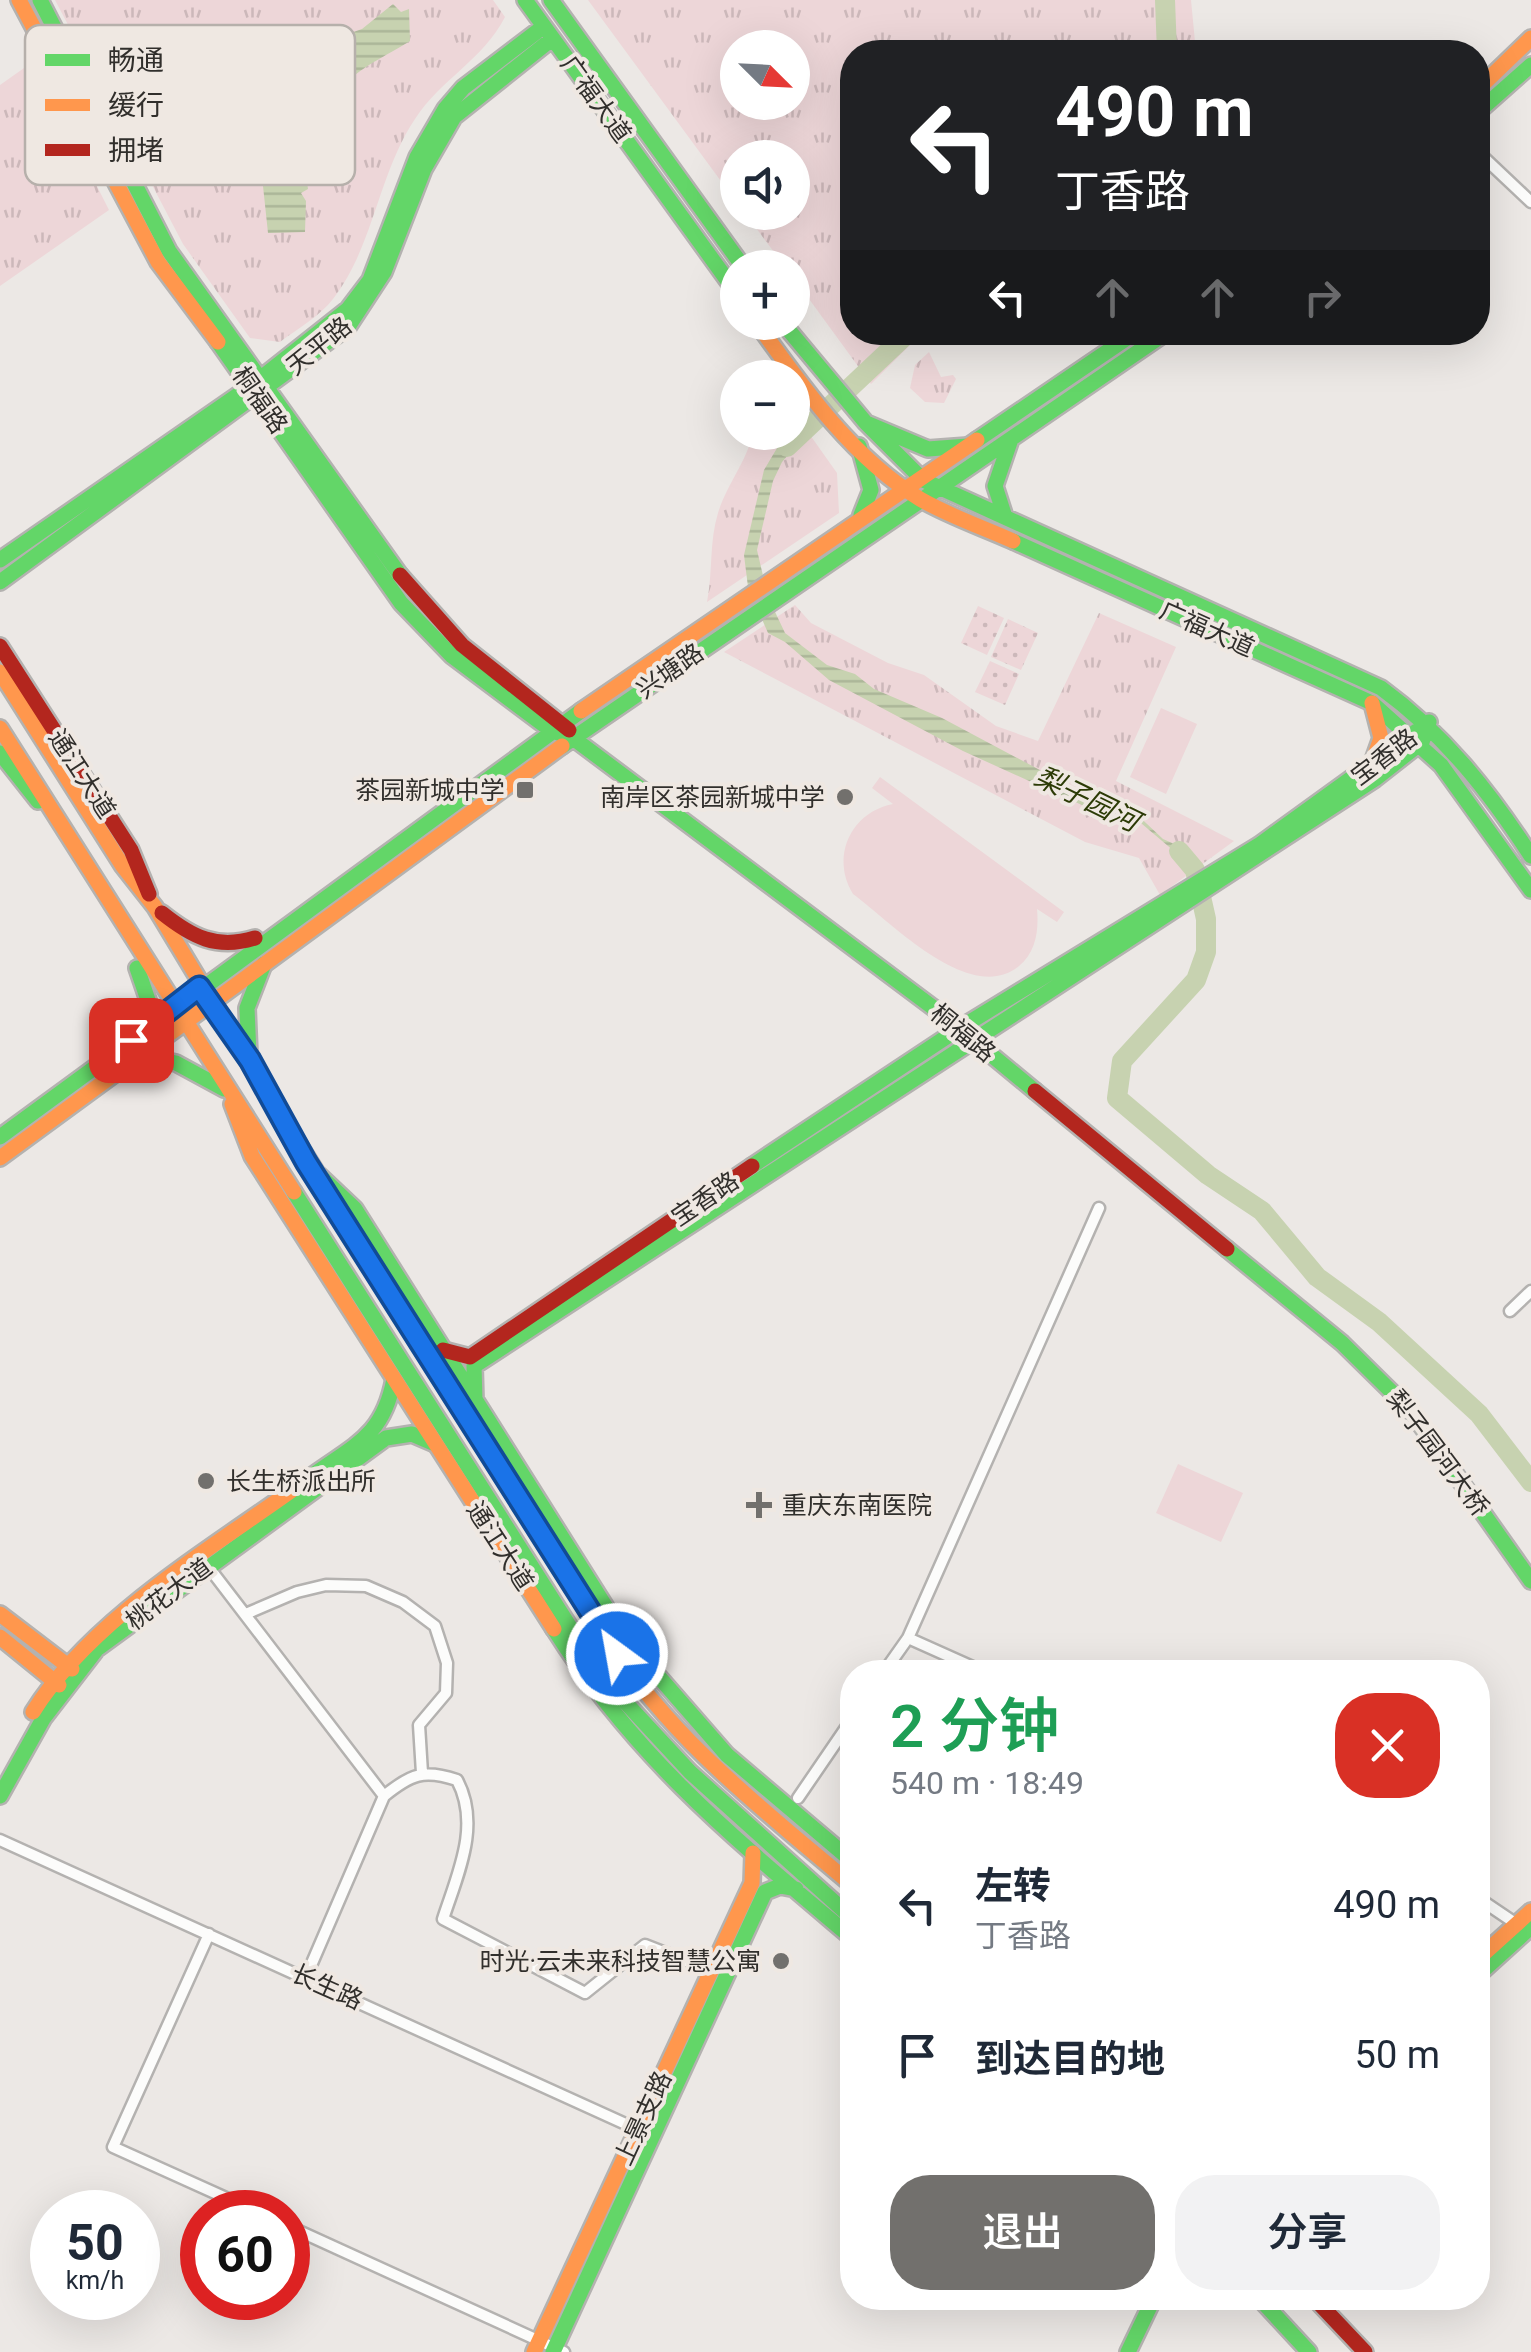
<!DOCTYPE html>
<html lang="zh">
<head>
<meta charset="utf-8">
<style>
  body { margin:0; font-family:Roboto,"Noto Sans SC",sans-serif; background:#f2f2f3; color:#1f2937; height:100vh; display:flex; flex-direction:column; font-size:38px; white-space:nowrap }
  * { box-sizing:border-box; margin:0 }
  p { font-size:32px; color:#747a83 }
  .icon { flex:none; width:55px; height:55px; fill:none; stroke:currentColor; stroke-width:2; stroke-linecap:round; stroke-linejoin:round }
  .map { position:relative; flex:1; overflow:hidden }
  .side { position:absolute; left:840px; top:1660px; width:650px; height:650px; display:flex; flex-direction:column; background:#fff; border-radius:40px; box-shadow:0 10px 40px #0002 }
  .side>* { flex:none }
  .guide { position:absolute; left:840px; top:40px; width:650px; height:305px; border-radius:40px; box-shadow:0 10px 40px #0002; background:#202124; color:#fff; overflow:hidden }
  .needle { width:65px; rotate:114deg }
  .controls { position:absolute; left:720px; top:30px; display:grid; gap:20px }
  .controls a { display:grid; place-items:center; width:90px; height:90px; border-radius:50%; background:#fff; box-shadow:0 10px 40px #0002; font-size:50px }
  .speed { position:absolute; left:30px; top:2190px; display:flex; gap:20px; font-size:50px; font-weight:700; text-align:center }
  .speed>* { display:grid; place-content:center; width:130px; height:130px; border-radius:50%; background:#fff; box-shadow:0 10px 40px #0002; line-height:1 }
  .speed small { font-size:25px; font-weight:400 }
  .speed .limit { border:15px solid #d22; background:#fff; color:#111 }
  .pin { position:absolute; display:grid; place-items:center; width:85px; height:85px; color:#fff; margin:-42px; border-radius:20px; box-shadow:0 5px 15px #0006 }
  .me { position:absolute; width:110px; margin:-55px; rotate:328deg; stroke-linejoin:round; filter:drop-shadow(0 0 8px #0008) }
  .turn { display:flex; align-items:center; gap:35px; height:210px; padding:0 50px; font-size:45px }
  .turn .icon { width:130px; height:130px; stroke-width:2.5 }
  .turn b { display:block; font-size:70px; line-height:85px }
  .lanes { display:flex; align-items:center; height:95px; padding:0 50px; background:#0003; justify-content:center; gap:50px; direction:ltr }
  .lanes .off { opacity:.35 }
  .round { display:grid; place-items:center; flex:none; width:105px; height:105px; border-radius:40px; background:#f2f2f3 }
  .headline { display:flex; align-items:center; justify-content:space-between; height:170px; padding:0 50px }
  h1 { font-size:60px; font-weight:600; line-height:75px; color:#1e9e55 }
  .cta { display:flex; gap:20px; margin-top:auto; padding:20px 50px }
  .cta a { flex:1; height:115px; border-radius:40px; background:#72706d; color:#fff; font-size:40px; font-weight:600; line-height:115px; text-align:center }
  .cta a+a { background:#f2f2f3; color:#1f2937 }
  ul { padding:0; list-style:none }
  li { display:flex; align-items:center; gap:30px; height:150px; padding:0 50px }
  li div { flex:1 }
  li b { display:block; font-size:38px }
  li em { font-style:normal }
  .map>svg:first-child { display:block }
  .grass { fill:url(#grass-dots) }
  .park { fill:url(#park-tufts); fill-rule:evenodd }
  .pitch { fill:#edd6d8 }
  .water { fill:url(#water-rules) }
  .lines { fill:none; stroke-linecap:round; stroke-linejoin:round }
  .river { stroke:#c7d2b0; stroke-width:20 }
  .street-casing { stroke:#b4b2b0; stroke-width:15 }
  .fast-casing { stroke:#b4b2b0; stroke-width:20 }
  .slow-casing { stroke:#b4b2b0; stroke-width:20 }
  .jam-casing { stroke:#b4b2b0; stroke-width:20 }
  .street { stroke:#fcfcfb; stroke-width:10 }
  .fast { stroke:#63d668; stroke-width:15 }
  .slow { stroke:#ff974d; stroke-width:15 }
  .jam { stroke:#b3261e; stroke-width:15 }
  .route-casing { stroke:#114b97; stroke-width:25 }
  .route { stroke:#1a73e8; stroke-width:18 }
  .poi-dot { fill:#72706d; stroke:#efe8e2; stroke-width:4 }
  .labels { text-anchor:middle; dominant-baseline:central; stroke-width:8; stroke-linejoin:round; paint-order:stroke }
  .street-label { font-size:25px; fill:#312f2c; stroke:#efe8e2 }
  .poi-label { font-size:25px; fill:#312f2c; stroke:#efe8e2; text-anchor:end }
  .water-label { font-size:28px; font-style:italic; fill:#2c3b06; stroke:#efe8e2 }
  .key { fill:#efe8e2; stroke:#b6b0ab; stroke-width:2.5 }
  .key-label { font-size:28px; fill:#312f2c }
</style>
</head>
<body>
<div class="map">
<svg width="1531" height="2352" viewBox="0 0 1531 2352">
  <defs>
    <pattern id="grass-dots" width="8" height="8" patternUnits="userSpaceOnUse" patternTransform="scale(2.5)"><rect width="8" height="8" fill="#edd6d8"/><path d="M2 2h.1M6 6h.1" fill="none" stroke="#ccb8ba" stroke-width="1.8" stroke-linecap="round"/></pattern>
    <pattern id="park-tufts" width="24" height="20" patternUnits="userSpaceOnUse" patternTransform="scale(2.5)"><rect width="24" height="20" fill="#edd6d8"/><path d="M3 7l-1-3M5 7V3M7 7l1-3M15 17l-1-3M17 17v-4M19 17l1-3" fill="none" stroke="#ccb8ba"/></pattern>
    <pattern id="water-rules" width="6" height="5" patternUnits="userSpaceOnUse" patternTransform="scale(2.5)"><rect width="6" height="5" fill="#c7d2b0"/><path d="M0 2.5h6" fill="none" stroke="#abb598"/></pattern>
  </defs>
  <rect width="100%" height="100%" fill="#ece8e5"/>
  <path class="grass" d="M978,606L1004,618L987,655L961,643Z
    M1008,619L1038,633L1021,670L991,657Z
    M990,661L1019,674L1005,705L975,692Z"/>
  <path class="park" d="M55,0H493L505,17C483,60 442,78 415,119C378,174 374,246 333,299C320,316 297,329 280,342L250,338L183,244Z
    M588,0H1191L1196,52H852V332L922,333L871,384L793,277L792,268L785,267L745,213L792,212V158H738L737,203ZM738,48H792V102H738Z
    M34,61L109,210L0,286V85Z
    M929,352L941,377L953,375L956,379L944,403L925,402L910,388L915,365Z
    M793,411L837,473L839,513L707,602C713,572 709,542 718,513C727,484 746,463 753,433L792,432Z
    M795,605L811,623L888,663L924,675L996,726L1038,741L1099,613L1176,647L1116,781L1234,841L1160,895L1139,858L1085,842L724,652Z"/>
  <path class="pitch" d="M1161,708L1197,724L1166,794L1130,777Z
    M880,777L1064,912L1057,922L1037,909C1039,930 1036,952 1019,966C971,1006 892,923 853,894C830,857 851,812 893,804L872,788Z
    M1178,1464L1243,1493L1221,1542L1156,1513Z"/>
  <path class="water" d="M393,4L401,12L409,9L410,41C381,60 326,80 333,121C318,139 303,163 308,189L301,193L306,201L305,232L268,233L263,186L280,155L276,151L286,105L299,83L321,70L339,37L362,29Z
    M796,415L809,431L782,462L773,481L757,550L768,597L785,633L827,665L855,674L874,689L942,718L1053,777L1116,807L1130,808L1163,839L1181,847L1199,867L1188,874L1181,857L1135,818L1095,811L963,751L829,680L785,642L768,633L748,587L744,555L764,470L786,433L792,432Z"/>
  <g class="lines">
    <path class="river" d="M1165,0L1167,52
      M787,447L909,332
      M1179,851L1195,870L1206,919V952L1196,980L1122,1061L1117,1098L1208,1175L1262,1211L1317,1277L1379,1322L1479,1414L1531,1482"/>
    <defs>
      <path id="street" d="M1478,152L1531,202
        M1510,1311L1531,1291
        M207,1565L384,1796L306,1977
        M248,1613L297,1592L326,1585L366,1586L403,1602L435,1626L447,1663L446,1693L419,1725L422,1773
        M908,1638L984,1672
        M884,1672L908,1638L1099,1208
        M384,1796C411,1774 424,1769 457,1780C481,1825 458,1873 443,1919L585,1993L645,1945L686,1961L729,1969
        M798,1798L852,1719
        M0,1840L641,2131
        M1478,1898L1518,1925
        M209,1934L113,2147L257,2212
        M288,2226L564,2352"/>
      <path id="fast" d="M40,0L169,251L400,575
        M525,0L738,295
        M551,0L744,268
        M1478,112L1531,65
        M782,322L866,423L923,480L1381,688C1444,734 1489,791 1531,856
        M218,342L401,603L452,656L552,731L573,738L943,1015L1035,1091
        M866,423L928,449L968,446
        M977,440L1136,332
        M859,446L871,490L861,515
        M1005,517L995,486L1010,442
        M1013,541L1372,703L1441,765L1531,890
        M0,560L251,386L348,309L370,280L417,157L445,109L463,88L543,27
        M0,582L348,327L384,272L424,169L454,117L552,39
        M562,746L1167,332
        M0,753L38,801
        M137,968L148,1000L137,1031
        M138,1055L176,1063L224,1089
        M249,1055L247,1008L264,964
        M278,1111L610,1643
        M0,1137L581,711
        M752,1166L960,1028L1259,845L1429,722
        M319,1175L355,1209L626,1639L727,1755L852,1861
        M294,1192L601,1676L690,1772L852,1918
        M1227,1249L1342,1343L1411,1411L1531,1581
        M475,1401L474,1366L1375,779L1422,742L1429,722
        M309,1478C354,1445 383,1437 394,1379
        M554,1629C637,1760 735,1839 852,1938
        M0,1796L43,1719L97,1649L386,1438L412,1434L433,1443
        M1478,1975L1531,1927
        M1259,2298L1309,2352
        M553,2352L765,1892L780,1886L796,1889
        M1128,2352L1154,2298"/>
      <path id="slow" d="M19,0L158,262L218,342
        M1478,89L1531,38
        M756,322C802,386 851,457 920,499C949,516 982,527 1013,541
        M0,672L122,865L155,907L278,1111
        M581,711L977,440
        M0,728L294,1192
        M1371,766L1381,738L1372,703
        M232,1104L252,1156L554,1629
        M0,1158L562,746
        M0,1614L72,1669
        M0,1637L59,1685
        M610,1643C673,1741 765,1811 852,1885
        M33,1712C93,1616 218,1545 309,1478
        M1478,1959L1531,1911
        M534,2352L752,1883L753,1853"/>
      <path id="jam" d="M400,575L462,645L569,730
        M0,646L131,850L149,894
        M162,913C192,937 217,950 255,938
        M1035,1091L1227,1249
        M443,1350L470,1357L752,1166
        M1314,2298L1365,2352"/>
    </defs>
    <use href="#street" class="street-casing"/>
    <use href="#fast" class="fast-casing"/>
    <use href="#slow" class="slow-casing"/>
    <use href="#jam" class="jam-casing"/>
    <use href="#street" class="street"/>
    <use href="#fast" class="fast"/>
    <use href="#slow" class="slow"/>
    <use href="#jam" class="jam"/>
  </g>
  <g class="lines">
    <defs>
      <path id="route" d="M131,1040L199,987L250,1060L306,1162L617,1654"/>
    </defs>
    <use href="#route" class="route-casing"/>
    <use href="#route" class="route"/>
  </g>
  <g class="poi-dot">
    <rect x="515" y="780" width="20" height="20" rx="5"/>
    <circle cx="845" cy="797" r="10"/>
    <circle cx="206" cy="1481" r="10"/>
    <path d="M754 1490h10v10h10v10h-10v10h-10v-10h-10v-10h10z"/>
    <circle cx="781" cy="1961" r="10"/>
  </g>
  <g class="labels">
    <g class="street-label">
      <text transform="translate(596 99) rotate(54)">广福大道</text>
      <text transform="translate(319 346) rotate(-39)">天平路</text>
      <text transform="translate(260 400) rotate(55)">桐福路</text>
      <text transform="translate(1207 629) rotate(24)">广福大道</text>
      <text transform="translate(670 671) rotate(-35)">兴塘路</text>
      <text transform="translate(1384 757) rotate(-37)">宝香路</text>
      <text transform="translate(82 774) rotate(57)">通江大道</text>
      <text transform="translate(963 1033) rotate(39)">桐福路</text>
      <text transform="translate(705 1199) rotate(-34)">宝香路</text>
      <text transform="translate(1438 1453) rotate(53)">梨子园河大桥</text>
      <text transform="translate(500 1546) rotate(57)">通江大道</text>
      <text transform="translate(169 1594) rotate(-37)">桃花大道</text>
      <text transform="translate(327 1987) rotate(24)">长生路</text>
      <text transform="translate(643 2118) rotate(-65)">上景支路</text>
    </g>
    <g class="poi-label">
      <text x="505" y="790">茶园新城中学</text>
      <text x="825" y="797">南岸区茶园新城中学</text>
      <text x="226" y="1481" text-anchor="start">长生桥派出所</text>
      <text x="782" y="1505" text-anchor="start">重庆东南医院</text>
      <text x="761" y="1961">时光·云未来科技智慧公寓</text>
    </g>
    <g class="water-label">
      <text transform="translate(1087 799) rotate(26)">梨子园河</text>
    </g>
  </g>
  <rect x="25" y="25" width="330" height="160" rx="15" class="key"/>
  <rect x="45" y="54" width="45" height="12" fill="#63d668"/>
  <rect x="45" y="99" width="45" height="12" fill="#ff974d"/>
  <rect x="45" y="144" width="45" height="12" fill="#b3261e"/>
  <g class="key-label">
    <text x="108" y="70">畅通</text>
    <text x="108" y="115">缓行</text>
    <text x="108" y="160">拥堵</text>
  </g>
</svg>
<div class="controls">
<a><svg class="needle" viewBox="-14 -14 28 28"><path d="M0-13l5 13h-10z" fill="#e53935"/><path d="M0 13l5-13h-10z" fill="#747a83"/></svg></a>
<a><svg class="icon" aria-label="sound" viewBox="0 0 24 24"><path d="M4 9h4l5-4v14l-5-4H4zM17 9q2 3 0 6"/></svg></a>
<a>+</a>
<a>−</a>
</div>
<div class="speed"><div>50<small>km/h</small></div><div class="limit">60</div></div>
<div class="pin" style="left:131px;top:1040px;background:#d93025"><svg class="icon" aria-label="arrive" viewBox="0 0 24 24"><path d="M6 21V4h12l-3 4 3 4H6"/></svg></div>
<svg class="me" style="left:617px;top:1654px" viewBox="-20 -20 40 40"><circle r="17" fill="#1a73e8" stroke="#fff" stroke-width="3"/><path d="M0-11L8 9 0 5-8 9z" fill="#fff"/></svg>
<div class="guide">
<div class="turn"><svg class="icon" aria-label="left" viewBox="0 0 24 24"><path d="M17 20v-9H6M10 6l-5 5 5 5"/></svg><div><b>490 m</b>丁香路</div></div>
<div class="lanes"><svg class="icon" aria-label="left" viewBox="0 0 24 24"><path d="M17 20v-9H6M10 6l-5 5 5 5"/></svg><svg class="icon off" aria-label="ahead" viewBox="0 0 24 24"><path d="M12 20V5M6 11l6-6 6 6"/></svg><svg class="icon off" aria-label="ahead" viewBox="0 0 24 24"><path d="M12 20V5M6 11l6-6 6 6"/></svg><svg class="icon off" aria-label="right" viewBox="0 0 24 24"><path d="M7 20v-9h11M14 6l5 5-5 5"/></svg></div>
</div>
<section class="side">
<div class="headline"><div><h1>2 分钟</h1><p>540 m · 18:49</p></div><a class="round" style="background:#d93025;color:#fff"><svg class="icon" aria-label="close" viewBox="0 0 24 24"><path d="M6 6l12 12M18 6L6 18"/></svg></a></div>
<ul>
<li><svg class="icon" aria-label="left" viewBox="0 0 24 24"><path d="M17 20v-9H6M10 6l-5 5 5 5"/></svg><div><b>左转</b><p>丁香路</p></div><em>490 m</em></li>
<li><svg class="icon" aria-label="arrive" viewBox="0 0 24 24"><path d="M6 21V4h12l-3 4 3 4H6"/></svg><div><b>到达目的地</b></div><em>50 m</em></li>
</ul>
<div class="cta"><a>退出</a><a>分享</a></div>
</section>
</div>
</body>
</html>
